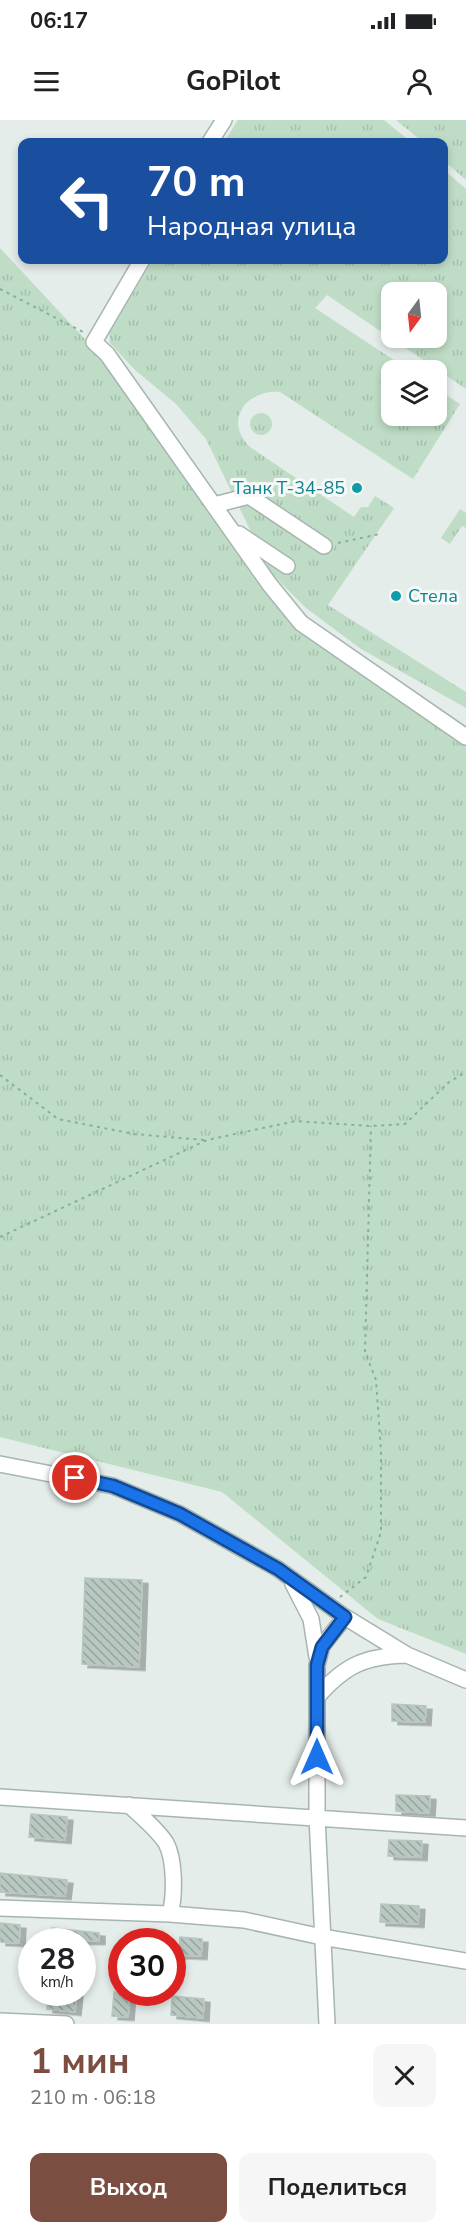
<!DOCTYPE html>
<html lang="ru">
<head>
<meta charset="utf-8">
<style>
  body { margin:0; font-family:"Nunito Sans",sans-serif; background:#f6f6f6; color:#202124; height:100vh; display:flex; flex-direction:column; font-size:22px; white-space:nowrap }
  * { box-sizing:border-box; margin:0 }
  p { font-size:20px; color:#757577 }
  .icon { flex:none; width:33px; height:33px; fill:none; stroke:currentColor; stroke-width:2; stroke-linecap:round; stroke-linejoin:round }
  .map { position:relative; height:1904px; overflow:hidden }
  .drawer { display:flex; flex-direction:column; background:#fff; flex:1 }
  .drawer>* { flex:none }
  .banner { position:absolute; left:18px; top:18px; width:430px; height:126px; border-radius:12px; box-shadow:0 3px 9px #0003; background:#1a4fa0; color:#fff; overflow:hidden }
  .needle { width:39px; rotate:195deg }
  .controls { position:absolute; left:381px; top:162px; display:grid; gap:12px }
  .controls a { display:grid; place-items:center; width:66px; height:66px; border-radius:12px; background:#fff; box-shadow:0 3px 9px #0003; font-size:30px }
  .speed { position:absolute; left:18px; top:1808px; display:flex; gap:12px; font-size:30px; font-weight:700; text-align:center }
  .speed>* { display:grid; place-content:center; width:78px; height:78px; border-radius:50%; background:#fff; box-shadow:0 3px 9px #0003; line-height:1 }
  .speed small { font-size:15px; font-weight:400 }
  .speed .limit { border:9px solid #d22; background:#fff; color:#111 }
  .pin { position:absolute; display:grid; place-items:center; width:51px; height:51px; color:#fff; margin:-26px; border:3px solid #fff; border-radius:50%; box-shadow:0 2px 6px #0007 }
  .me { position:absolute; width:66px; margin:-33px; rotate:0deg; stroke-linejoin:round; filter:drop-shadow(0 0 4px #0008) }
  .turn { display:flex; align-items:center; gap:21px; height:126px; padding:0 30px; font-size:27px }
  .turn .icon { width:78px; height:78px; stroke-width:2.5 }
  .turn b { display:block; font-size:42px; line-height:51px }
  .round { display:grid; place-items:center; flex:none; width:63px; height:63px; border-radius:12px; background:#f6f6f6 }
  .overview { display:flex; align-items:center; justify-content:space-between; height:102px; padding:0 30px }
  h1 { font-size:36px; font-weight:700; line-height:45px; color:#7b4e41 }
  .primary-button { display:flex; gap:12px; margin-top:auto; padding:12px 30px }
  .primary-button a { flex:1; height:69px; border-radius:12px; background:#7b4e41; color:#fff; font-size:24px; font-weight:700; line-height:69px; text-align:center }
  .primary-button a+a { background:#f6f6f6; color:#202124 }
  .status { display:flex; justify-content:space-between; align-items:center; height:42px; padding:0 30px; background:#fff; direction:ltr }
  .status svg { height:16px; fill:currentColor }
  header { display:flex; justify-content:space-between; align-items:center; height:78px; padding:0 30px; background:#fff; font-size:27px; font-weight:700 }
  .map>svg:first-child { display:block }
  .grass { fill:url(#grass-tufts); fill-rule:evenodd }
  .building { fill:url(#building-back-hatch); stroke:#b7c6c0; stroke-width:1.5; filter:url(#shadow) }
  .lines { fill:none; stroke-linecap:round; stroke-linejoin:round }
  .minor-casing { stroke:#a7b5b0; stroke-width:18 }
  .path { stroke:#86afa2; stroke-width:2; stroke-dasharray:3 4.5; stroke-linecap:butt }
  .minor { stroke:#fff; stroke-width:15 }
  .route-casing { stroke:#114b97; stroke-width:15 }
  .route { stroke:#1a73e8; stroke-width:10 }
  .culture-dot { fill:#0f9aa8; stroke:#f5f9f7; stroke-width:2 }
  .labels { text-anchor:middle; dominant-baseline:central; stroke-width:6; stroke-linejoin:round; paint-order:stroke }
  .culture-label { font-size:18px; fill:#0d838f; stroke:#f5f9f7; text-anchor:end }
</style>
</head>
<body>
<div class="status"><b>06:17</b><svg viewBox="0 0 49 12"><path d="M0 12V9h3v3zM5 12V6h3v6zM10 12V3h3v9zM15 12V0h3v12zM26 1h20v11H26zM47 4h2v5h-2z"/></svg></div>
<header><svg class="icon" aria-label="menu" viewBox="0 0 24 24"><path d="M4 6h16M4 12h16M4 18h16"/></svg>GoPilot<svg class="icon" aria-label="person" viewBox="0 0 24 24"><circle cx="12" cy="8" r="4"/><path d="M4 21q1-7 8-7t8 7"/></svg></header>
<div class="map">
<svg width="466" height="1904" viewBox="0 0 466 1904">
  <defs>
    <pattern id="grass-tufts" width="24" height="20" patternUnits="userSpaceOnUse" patternTransform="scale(1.5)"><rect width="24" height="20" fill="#bfddc6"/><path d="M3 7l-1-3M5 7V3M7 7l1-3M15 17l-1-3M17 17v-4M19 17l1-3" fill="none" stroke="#a4bfab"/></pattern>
    <pattern id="building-back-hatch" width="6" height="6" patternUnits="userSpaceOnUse" patternTransform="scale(1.5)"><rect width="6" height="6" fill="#bac8c2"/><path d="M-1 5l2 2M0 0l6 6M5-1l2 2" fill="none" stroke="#97a49e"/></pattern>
    <filter id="shadow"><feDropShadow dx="6" dy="3.5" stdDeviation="0" flood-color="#0004"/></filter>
  </defs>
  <rect width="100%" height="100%" fill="#e4ede9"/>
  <path class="grass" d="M238,0H384L411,22H224Z
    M396,0H466V60L444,41V22H423Z
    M444,50L466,69V269L327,175L315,188L409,250H392V296H436L437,269L460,284L413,359L280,272C246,269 223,301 250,327L354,397L361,387H368L375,376L394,388L328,485L466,572V588L361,529L306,488L271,453L206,319L176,284L135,250L110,223L109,213L153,140H444ZM392,172H436V218H392Z
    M0,128L97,232L261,468L299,506L466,617V1534L378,1499L222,1372L0,1317Z
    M250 304a11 11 0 1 1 22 0a11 11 0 1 1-22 0Z
    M460,389L466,393V408L462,406L450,424L441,418Z"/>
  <path class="building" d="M85,1458L142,1460L139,1547L82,1544Z
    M392,1584L426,1586L425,1602L392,1601Z
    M396,1675L430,1676L429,1693L396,1691Z
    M31,1694L67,1697L65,1720L29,1717Z
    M389,1720L422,1721L421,1737L388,1736Z
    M0,1753L67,1760L65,1776L0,1772Z
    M381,1784L419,1786L418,1804L380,1802Z
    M0,1803L20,1805L19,1823L0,1822Z
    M52,1808L99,1813V1821H51Z
    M180,1817L202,1819L201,1836L179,1835Z
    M48,1872H77L75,1892L47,1889Z
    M114,1872H130L128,1897L112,1896Z
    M172,1876L204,1879L203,1898L171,1895Z"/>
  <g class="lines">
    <defs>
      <path id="minor" d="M210,22L224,0
        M142,140L94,222L107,234L270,465L301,503L466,617
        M214,385L249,376L324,426
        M239,414L287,446
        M0,1344L113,1366L180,1394L278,1449L345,1497L407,1535L466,1560
        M293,1464L311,1499L317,1537
        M317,1577C345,1545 365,1536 407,1535
        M0,1677L466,1708
        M129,1685C141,1696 157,1709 166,1723C175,1739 175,1776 170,1794
        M0,1788L170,1794L244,1800L322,1817L466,1841
        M0,1901L66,1904
        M327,1904L317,1697V1545L322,1526L345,1497"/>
    </defs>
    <use href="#minor" class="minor-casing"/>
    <path class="path" d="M0,169L83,212
      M338,423L380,414
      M0,955L58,999L134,1014L204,1020
      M0,1117L207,1020L296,1001L371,1006L405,1004L449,962L466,952
      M340,1477L366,1457L381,1412V1331L376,1260L365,1232L371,1006"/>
    <use href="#minor" class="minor"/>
  </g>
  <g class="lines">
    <defs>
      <path id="route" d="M75,1358L113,1366L180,1394L278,1449L345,1497L322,1527L317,1545V1637"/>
    </defs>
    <use href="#route" class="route-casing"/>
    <use href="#route" class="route"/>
  </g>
  <g class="culture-dot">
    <circle cx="357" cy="368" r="6"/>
    <circle cx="396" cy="476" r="6"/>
  </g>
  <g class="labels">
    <g class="culture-label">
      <text x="345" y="368">Танк Т-34-85</text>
      <text x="408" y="476" text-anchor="start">Стела</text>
    </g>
  </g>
</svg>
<div class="controls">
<a><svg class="needle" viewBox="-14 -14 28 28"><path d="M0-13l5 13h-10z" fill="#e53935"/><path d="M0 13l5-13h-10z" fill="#757577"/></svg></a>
<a><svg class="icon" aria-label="layers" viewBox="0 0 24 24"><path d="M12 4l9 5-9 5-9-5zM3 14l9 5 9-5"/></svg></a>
</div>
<div class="speed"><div>28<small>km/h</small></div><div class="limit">30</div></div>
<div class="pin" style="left:75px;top:1358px;background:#d93025"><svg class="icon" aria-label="arrive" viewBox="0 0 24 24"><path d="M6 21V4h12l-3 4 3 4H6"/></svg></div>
<svg class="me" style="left:317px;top:1637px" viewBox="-20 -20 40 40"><path d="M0-17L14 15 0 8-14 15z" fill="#1a73e8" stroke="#fff" stroke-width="4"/></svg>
<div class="banner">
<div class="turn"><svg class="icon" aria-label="left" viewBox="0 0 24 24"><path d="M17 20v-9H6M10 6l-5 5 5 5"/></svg><div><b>70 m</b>Народная улица</div></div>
</div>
</div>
<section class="drawer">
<div class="overview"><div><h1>1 мин</h1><p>210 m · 06:18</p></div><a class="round"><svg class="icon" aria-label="close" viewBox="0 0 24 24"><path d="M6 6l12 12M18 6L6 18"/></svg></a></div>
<div class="primary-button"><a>Выход</a><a>Поделиться</a></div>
</section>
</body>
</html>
